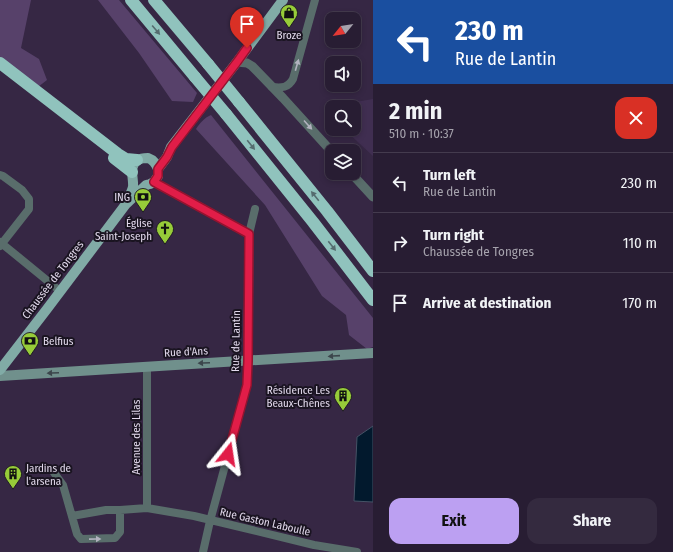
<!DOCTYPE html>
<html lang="en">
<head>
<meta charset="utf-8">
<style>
  body { margin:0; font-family:"Fira Sans Condensed",sans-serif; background:#342a3f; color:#f1f3f6; height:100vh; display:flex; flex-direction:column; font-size:15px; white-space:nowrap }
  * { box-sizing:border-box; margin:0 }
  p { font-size:13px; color:#a5a2ac }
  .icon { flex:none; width:22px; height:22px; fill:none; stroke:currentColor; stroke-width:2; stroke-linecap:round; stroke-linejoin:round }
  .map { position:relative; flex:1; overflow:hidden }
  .details { display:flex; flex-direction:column; background:#281d33; width:300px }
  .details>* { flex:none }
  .hud { background:#1a4fa0; color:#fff; overflow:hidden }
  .needle { width:26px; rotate:240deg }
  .fabs { position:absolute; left:325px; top:12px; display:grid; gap:8px }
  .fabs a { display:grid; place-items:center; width:36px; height:36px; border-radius:8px; background:#281d33; box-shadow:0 2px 6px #0003,0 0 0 1px #443b4e; font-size:20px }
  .pin { position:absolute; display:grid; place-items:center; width:34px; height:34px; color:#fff; margin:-41px -17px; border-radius:50% 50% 50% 0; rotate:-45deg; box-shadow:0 0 4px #0007 }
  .pin .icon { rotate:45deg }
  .me { position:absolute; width:44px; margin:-22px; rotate:15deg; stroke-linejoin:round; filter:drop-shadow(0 0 3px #0008) }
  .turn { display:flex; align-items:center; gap:14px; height:84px; padding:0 16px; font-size:18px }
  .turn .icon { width:52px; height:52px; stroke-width:2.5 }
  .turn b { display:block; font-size:28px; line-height:34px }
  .round { display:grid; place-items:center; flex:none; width:42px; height:42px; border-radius:12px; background:#342a3f }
  .overview { display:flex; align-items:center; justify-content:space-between; height:68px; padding:0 16px }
  h1 { font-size:24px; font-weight:700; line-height:30px }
  .button { display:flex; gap:8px; margin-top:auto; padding:8px 16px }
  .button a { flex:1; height:46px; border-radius:12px; background:#bca0f2; color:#111; font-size:16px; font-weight:700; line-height:46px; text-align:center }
  .button a+a { background:#342a3f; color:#f1f3f6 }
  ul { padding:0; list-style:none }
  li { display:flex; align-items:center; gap:12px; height:60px; padding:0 16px; border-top:1px solid #443b4e }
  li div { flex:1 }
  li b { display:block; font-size:15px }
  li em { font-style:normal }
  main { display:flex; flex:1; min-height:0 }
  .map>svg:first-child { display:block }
  .built { fill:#402e51 }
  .green { fill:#57416a }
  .water { fill:#02192d; stroke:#455366 }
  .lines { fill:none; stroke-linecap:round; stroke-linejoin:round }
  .minor { stroke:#596d6b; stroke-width:8 }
  .tertiary { stroke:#596d6b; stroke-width:9 }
  .secondary { stroke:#70908c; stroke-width:10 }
  .primary { stroke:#81aba6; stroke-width:10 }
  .motorway { stroke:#90c3bd; stroke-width:12 }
  .motorway-bridge { stroke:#90c3bd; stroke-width:12 }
  .oneway { fill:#556c6f }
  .oneway2 { fill:#b2b3bf }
  .oneway3 { fill:#3c464c }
  .route-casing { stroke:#92132f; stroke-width:10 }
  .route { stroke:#e11d48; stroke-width:7 }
  .labels { text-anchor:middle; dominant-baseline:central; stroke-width:4; stroke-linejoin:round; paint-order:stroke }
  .poi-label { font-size:11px; fill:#e2d9ec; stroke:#1a1421; text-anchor:end }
  .street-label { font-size:11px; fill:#e2d9ec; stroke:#1a1421 }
</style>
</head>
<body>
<main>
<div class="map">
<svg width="373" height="552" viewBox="0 0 373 552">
  <rect width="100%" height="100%" fill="#362744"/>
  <path class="built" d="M373,99V156L345,130V129H354V107H344V104Z"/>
  <path class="green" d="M0,0H31L21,48L39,59L47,80L38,87L0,57Z
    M98,0H119L197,93L193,102L172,101L139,53Z
    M211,115L373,318V347L367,349L349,335L346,315L322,296L265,205L196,129C200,123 204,118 211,115Z"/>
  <path class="water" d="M373,426V502L354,501L357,437Z"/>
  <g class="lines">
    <path class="minor" d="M272,87C282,88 288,88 293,79L315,0
      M0,175L3,176L22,190L29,199V209L0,246
      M249,234L255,209
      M0,242L60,291
      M146,366L147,372V508
      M52,470L63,485L77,534L81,539L115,538L120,532V510
      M72,516L106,510H120L147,508L194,516L314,545L357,552
      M203,552L210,521L247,385L248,361"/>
    <path class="tertiary" d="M237,62L247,63L252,66L283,98L332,152
      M351,173L373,197
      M154,182L249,234L248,361"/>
    <path class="secondary" d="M0,376L159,366L373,353"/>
    <path class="primary" d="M128,199C130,195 132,191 133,187C134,178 128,166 138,160C141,158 145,158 148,158C154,160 156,164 158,169
      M0,370L47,309L126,204L146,185L150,184L154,182L158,176V169L167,157L171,147L237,62L283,0"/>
    <path class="motorway" d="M131,0L195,77
      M154,0L208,64
      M0,63L118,154L126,159L137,160
      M239,102L327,211L373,271
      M226,114L313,222L373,300
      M114,158L132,172"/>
    <path class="motorway-bridge" d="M208,64L239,102
      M195,77L226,114"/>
  </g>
  <defs><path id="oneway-solid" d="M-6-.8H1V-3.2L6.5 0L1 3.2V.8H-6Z"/></defs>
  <g class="oneway">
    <use href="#oneway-solid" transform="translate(156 30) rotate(50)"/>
    <use href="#oneway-solid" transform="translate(251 145) rotate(51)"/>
    <use href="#oneway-solid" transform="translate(315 196) rotate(-129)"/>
    <use href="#oneway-solid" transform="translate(332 246) rotate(52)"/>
  </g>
  <g class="oneway2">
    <use href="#oneway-solid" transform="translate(297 65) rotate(-74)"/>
    <use href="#oneway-solid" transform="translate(308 125) rotate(48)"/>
    <use href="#oneway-solid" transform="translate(95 539) rotate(-1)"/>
  </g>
  <g class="oneway3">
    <use href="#oneway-solid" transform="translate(334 356) rotate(176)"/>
    <use href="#oneway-solid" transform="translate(204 363) rotate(177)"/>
    <use href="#oneway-solid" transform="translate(53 373) rotate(177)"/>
  </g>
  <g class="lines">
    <defs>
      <path id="route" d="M228,454L247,385L248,361L249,234L154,182L158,176V169L167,157L172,147L237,62L247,48"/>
    </defs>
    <use href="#route" class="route-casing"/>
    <use href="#route" class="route"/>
  </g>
  <defs>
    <symbol id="shop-pin" viewBox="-11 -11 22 30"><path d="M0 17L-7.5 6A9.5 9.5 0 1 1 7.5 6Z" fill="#97cc39" stroke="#1a1421"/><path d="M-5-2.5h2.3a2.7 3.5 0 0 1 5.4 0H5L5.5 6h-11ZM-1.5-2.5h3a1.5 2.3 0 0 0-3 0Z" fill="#111"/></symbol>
    <symbol id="bank-pin" viewBox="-11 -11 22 30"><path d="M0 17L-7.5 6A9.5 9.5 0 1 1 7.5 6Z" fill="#97cc39" stroke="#1a1421"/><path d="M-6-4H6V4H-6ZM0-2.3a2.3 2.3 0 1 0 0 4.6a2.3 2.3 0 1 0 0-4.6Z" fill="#111"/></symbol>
    <symbol id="church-pin" viewBox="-11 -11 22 30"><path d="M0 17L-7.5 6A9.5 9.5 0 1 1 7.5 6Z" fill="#97cc39" stroke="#1a1421"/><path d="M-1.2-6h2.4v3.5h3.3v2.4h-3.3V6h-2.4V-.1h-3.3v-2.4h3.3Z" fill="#111"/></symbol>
    <symbol id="building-pin" viewBox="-11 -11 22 30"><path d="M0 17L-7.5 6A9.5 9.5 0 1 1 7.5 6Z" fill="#97cc39" stroke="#1a1421"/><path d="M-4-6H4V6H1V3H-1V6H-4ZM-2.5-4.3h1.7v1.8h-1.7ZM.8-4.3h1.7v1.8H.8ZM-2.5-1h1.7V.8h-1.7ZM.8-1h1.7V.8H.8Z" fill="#111"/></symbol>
  </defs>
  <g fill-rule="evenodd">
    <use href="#shop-pin" x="279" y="3" width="20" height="27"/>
    <use href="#bank-pin" x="133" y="187" width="20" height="27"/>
    <use href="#church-pin" x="155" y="219" width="20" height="27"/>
    <use href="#bank-pin" x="20" y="331" width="20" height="27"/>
    <use href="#building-pin" x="333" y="386" width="20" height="27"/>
    <use href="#building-pin" x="3" y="464" width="20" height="27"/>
  </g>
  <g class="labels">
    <g class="poi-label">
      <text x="289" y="35" text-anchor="middle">Broze</text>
      <text x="130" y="197">ING</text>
      <text x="152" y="223">Église<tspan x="152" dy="13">Saint-Joseph</tspan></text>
      <text x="43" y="341" text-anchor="start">Belfius</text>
      <text x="330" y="390">Résidence Les<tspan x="330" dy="13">Beaux-Chênes</tspan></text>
      <text x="26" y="468" text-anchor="start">Jardins de<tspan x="26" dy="13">l'arsena</tspan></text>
    </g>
    <g class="street-label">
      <text transform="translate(53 280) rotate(-53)">Chaussée de Tongres</text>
      <text transform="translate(236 341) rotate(-89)">Rue de Lantin</text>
      <text transform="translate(186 352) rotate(-3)">Rue d'Ans</text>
      <text transform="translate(136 437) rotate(-90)">Avenue des Lilas</text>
      <text transform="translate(265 522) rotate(13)">Rue Gaston Laboulle</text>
    </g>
  </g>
</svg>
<div class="fabs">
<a><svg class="needle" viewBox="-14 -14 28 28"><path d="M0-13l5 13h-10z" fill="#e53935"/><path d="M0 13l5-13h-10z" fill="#a5a2ac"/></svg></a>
<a><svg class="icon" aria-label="sound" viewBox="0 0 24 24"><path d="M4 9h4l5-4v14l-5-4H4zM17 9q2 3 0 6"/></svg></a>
<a><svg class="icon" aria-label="search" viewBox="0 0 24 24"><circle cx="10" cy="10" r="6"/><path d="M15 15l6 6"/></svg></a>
<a><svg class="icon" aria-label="layers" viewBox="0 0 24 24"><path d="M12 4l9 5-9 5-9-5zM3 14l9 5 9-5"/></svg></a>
</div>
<div class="pin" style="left:247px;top:48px;background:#d93025"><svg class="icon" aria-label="arrive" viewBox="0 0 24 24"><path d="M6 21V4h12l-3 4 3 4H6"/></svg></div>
<svg class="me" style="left:228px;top:454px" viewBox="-20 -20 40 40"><path d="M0-17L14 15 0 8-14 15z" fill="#e11d48" stroke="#fff" stroke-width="4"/></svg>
</div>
<section class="details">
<div class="hud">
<div class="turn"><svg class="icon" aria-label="left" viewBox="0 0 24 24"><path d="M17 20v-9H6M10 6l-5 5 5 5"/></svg><div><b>230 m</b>Rue de Lantin</div></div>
</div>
<div class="overview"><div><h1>2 min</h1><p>510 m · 10:37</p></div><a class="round" style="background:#d93025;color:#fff"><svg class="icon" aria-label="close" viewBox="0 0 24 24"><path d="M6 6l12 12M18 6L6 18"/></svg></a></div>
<ul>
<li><svg class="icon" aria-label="left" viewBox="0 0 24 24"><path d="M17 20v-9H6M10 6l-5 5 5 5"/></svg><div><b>Turn left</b><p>Rue de Lantin</p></div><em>230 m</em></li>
<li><svg class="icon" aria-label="right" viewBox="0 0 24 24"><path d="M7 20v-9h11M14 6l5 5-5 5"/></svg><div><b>Turn right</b><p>Chaussée de Tongres</p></div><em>110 m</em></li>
<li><svg class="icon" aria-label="arrive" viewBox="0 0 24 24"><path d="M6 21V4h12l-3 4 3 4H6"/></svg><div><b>Arrive at destination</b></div><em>170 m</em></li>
</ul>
<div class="button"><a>Exit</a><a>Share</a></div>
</section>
</main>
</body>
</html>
